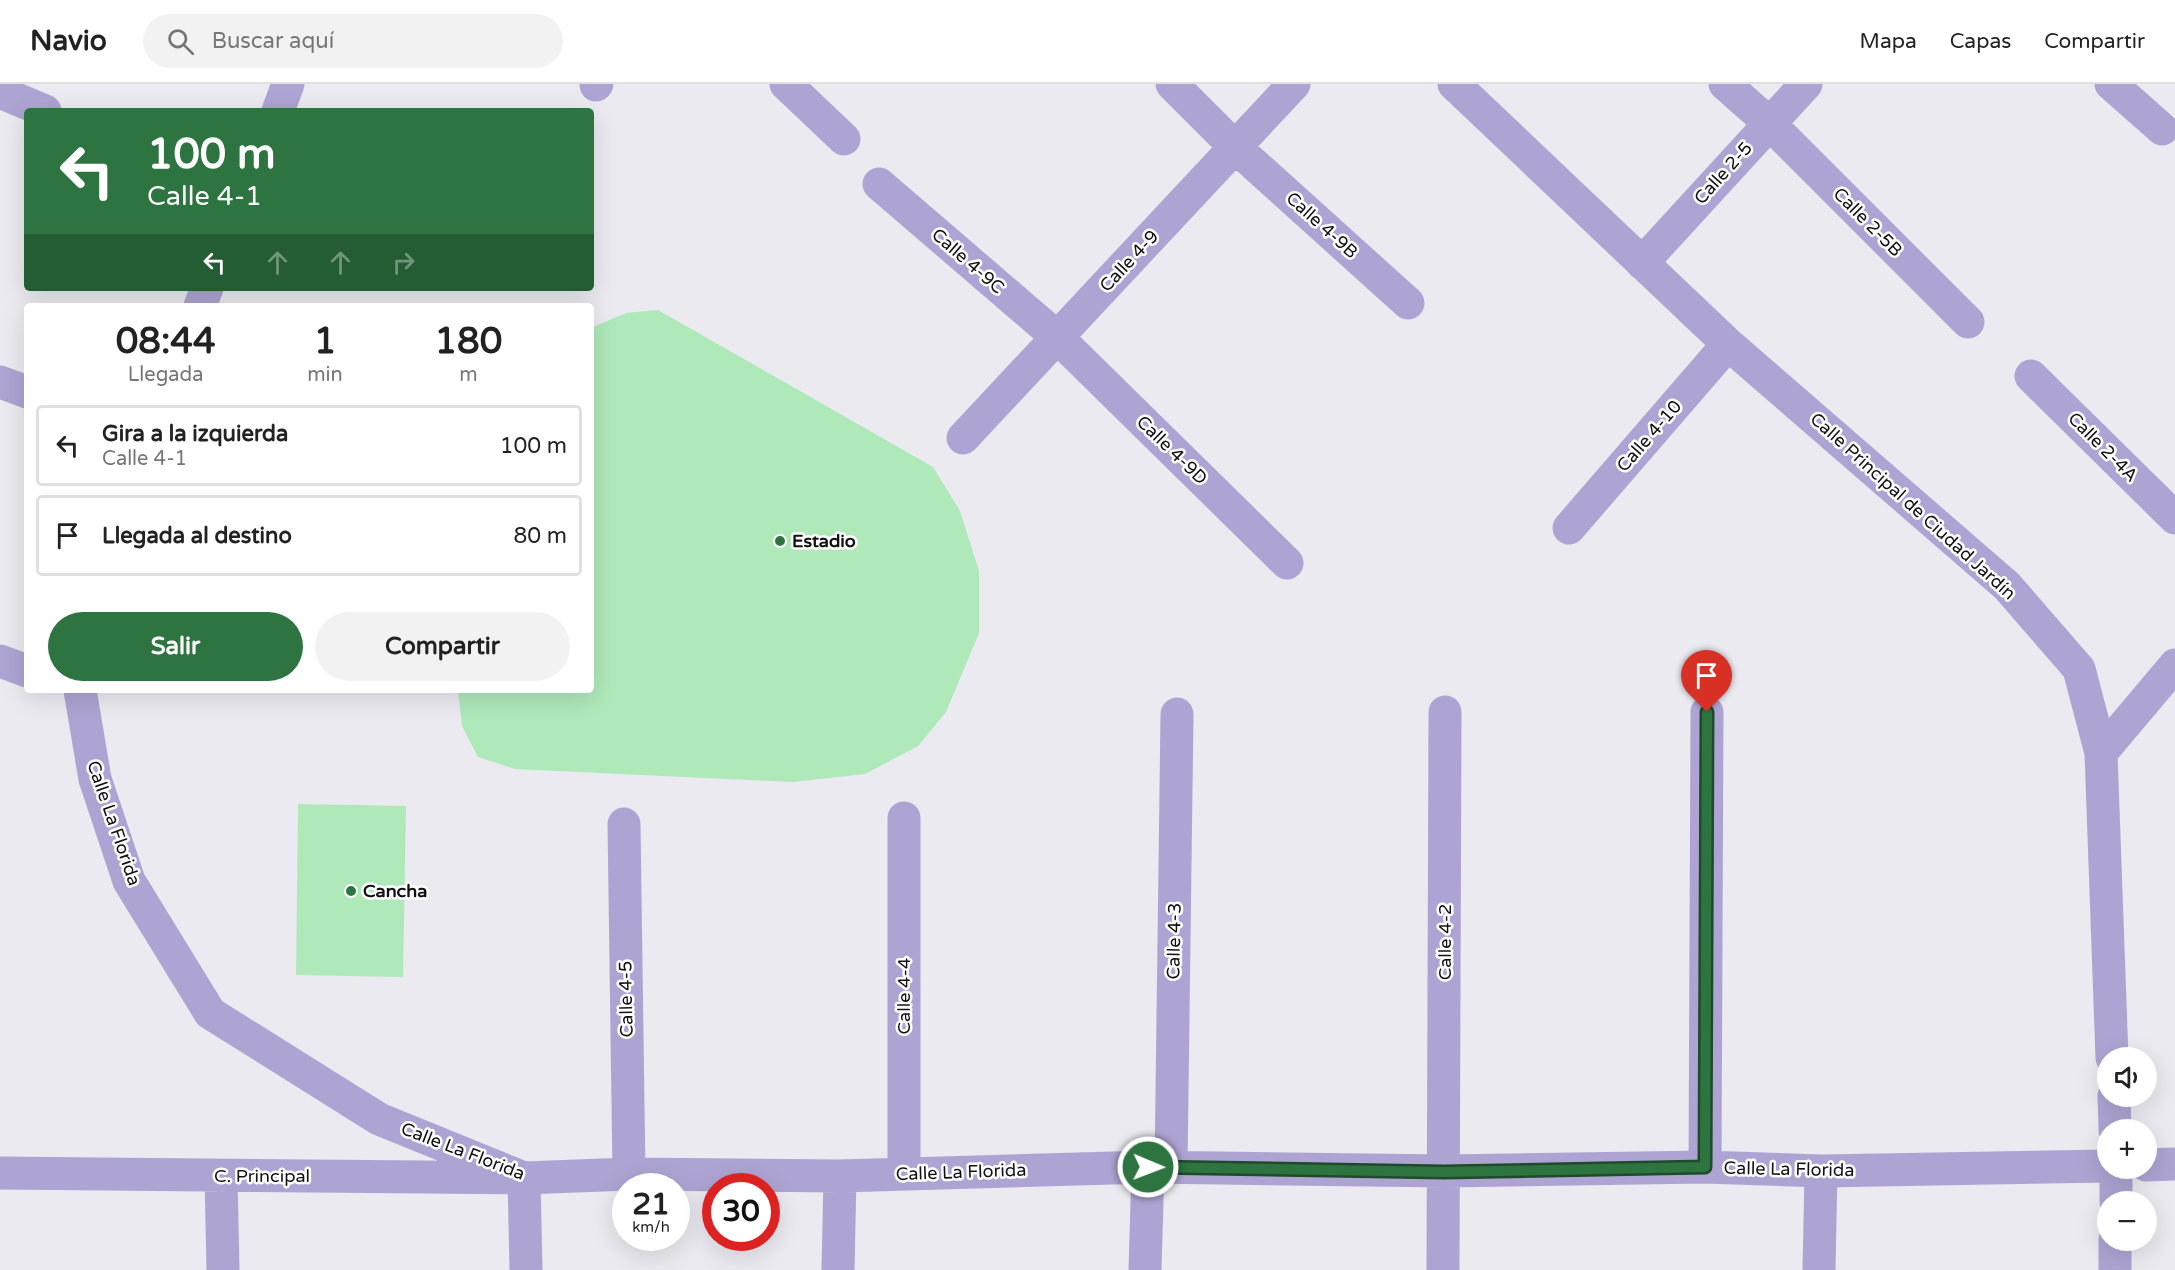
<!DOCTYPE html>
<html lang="es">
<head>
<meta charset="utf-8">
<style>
  body { margin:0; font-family:"Varela Round",sans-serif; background:#f2f2f2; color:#222; height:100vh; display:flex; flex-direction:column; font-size:22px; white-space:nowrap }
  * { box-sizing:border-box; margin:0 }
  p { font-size:20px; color:#767676 }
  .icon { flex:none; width:33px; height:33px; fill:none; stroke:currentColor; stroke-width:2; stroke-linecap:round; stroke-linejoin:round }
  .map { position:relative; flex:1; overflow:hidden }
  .side { position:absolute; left:24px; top:219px; width:570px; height:390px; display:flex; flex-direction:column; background:#fff; border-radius:6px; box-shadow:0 6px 24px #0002 }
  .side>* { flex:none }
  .banner { position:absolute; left:24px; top:24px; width:570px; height:183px; border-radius:6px; box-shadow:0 6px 24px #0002; background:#2e7440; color:#fff; overflow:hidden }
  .buttons { position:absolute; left:2097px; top:963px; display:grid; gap:12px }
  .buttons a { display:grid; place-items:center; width:60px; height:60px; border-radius:50%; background:#fff; box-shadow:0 6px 24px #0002; font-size:30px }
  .speed { position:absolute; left:612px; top:1089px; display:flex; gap:12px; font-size:30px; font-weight:700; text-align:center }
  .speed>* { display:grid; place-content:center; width:78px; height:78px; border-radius:50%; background:#fff; box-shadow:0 6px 24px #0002; line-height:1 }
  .speed small { font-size:15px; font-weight:400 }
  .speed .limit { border:9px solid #d22; background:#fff; color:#111 }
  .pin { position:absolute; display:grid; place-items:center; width:51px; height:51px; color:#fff; margin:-62px -26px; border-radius:50% 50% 50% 0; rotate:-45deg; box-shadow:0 0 6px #0007 }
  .pin .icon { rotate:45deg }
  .me { position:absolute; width:66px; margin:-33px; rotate:91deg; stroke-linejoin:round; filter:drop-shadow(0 0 4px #0008) }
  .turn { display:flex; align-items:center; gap:21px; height:126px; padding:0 24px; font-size:27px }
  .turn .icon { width:78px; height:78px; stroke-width:2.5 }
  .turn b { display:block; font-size:42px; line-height:51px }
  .lanes { display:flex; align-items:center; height:57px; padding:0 24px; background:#0003; justify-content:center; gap:30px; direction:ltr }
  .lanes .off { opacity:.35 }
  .eta { display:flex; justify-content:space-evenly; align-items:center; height:102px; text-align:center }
  .eta b { font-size:36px; font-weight:700; line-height:42px }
  .button { display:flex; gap:12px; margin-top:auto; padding:12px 24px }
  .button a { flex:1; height:69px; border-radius:36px; background:#2e7440; color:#fff; font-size:24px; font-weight:700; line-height:69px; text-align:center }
  .button a+a { background:#f2f2f2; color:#222 }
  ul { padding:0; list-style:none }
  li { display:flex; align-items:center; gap:18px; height:81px; margin:0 12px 9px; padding:0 12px; border:3px solid #e0e0e0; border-radius:6px }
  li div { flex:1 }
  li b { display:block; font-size:22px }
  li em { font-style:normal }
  header { display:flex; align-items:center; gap:36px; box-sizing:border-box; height:84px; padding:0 30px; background:#fff; border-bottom:2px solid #e0e0e0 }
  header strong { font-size:28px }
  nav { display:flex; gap:33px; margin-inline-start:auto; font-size:21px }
  .search { width:420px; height:54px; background:#f2f2f2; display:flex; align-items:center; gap:15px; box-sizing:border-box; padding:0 21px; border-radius:33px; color:#767676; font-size:22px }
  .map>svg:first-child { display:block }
  .green { fill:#afe8b9 }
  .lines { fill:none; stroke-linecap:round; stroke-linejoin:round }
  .minor { stroke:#aea4d3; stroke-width:33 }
  .route-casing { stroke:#1e4b2a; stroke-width:15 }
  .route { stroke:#2e7440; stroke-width:10 }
  .poi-dot { fill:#2e7440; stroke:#fff; stroke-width:2 }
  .labels { text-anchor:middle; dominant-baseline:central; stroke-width:5; stroke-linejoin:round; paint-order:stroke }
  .street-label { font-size:18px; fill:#111113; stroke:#fff }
  .poi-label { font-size:18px; font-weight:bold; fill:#111113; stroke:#fff; text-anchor:start }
</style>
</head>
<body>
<header>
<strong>Navio</strong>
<div class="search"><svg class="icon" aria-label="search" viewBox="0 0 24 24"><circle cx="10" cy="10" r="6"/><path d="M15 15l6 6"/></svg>Buscar aquí</div>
<nav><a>Mapa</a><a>Capas</a><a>Compartir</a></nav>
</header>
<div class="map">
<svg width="2175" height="1186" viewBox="0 0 2175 1186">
  <rect width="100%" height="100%" fill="#ebeaf0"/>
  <path class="green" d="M658,226L933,383L960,427L979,487V549L946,628L918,662L865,690L793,698L515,685L478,673L462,642L458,606H591V244L626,229Z
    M298,720L406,722L403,893L296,891Z"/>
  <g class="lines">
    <path class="minor" d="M786,0L844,55
      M1172,0L1235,63L1408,219
      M1454,0L1728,260L2007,502L2079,585L2101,669L2112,974
      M1725,0L1769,39L1968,238
      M2111,0L2162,45
      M596,1L597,0
      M0,8L45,27
      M278,27L288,0
      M879,100L1057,253L1287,479
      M1642,179L1806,0
      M200,222L207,204
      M2031,292L2175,434
      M0,298L27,308
      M963,354L1294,0
      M1569,444L1728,260
      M0,577L27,587
      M80,606L95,695L129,797L210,929L379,1035L524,1094L629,1090L840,1092L1148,1083L1445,1087L1705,1083L1821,1087L2108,1082
      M2101,669L2175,581
      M904,734V1089
      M624,740L629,1090
      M2114,1012L2115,1046
      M2146,1081L2175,1080
      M1705,1083L1707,628
      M1171,1084L1177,630
      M0,1089L524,1094L526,1186
      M221,1092L223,1186
      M2116,1118V1084
      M838,1186L840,1092
      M1145,1186L1148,1083
      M1443,1186L1445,628
      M1819,1186L1821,1087
      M2115,1186V1156"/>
  </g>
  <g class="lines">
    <defs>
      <path id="route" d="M1148,1083L1444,1088L1705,1083L1707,628"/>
    </defs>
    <use href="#route" class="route-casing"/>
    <use href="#route" class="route"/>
  </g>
  <g class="poi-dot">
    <circle cx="780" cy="457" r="6"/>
    <circle cx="351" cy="807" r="6"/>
  </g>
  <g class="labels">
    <g class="street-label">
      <text transform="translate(1723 89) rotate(-48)">Calle 2-5</text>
      <text transform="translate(1868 138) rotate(45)">Calle 2-5B</text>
      <text transform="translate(1322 141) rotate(42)">Calle 4-9B</text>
      <text transform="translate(968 177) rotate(41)">Calle 4-9C</text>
      <text transform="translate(1129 177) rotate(-47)">Calle 4-9</text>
      <text transform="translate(1649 352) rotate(-49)">Calle 4-10</text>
      <text transform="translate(2103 363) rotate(45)">Calle 2-4A</text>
      <text transform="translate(1172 366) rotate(44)">Calle 4-9D</text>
      <text transform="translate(1913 422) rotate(42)">Calle Principal de Ciudad Jardín</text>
      <text transform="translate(114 739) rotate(71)">Calle La Florida</text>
      <text transform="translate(1174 857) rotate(-89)">Calle 4-3</text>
      <text transform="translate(1445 858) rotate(-90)">Calle 4-2</text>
      <text transform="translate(904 912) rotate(-90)">Calle 4-4</text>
      <text transform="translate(626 915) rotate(-91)">Calle 4-5</text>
      <text transform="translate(463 1067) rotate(21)">Calle La Florida</text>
      <text transform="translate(1789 1085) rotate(1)">Calle La Florida</text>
      <text transform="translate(961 1088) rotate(-2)">Calle La Florida</text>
      <text x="262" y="1092">C. Principal</text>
    </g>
    <g class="poi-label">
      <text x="792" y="457">Estadio</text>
      <text x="363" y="807">Cancha</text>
    </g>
  </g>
</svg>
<div class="buttons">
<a><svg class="icon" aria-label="sound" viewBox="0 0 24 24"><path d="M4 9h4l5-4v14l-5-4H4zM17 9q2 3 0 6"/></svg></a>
<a>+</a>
<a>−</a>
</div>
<div class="speed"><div>21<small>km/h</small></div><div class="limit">30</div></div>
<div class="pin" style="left:1707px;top:628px;background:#d93025"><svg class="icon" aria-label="arrive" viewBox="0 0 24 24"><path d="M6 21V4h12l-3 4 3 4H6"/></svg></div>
<svg class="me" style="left:1148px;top:1083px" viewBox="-20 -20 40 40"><circle r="17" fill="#2e7440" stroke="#fff" stroke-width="3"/><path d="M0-11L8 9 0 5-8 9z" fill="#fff"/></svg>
<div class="banner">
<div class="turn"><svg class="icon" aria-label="left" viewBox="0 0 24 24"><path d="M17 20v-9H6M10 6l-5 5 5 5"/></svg><div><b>100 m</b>Calle 4-1</div></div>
<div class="lanes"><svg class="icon" aria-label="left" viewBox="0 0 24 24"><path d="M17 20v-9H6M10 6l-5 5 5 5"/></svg><svg class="icon off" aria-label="ahead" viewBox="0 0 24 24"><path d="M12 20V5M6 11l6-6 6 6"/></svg><svg class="icon off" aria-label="ahead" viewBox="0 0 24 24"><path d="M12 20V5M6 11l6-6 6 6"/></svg><svg class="icon off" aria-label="right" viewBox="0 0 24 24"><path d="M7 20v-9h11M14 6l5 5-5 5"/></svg></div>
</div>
<section class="side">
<div class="eta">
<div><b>08:44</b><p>Llegada</p></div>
<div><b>1</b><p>min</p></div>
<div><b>180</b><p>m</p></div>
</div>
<ul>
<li><svg class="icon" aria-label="left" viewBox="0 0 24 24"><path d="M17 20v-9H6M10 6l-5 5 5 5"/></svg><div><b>Gira a la izquierda</b><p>Calle 4-1</p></div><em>100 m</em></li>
<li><svg class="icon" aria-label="arrive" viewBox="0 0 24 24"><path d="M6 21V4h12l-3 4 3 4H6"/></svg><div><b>Llegada al destino</b></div><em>80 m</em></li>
</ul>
<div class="button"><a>Salir</a><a>Compartir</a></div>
</section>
</div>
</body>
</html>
